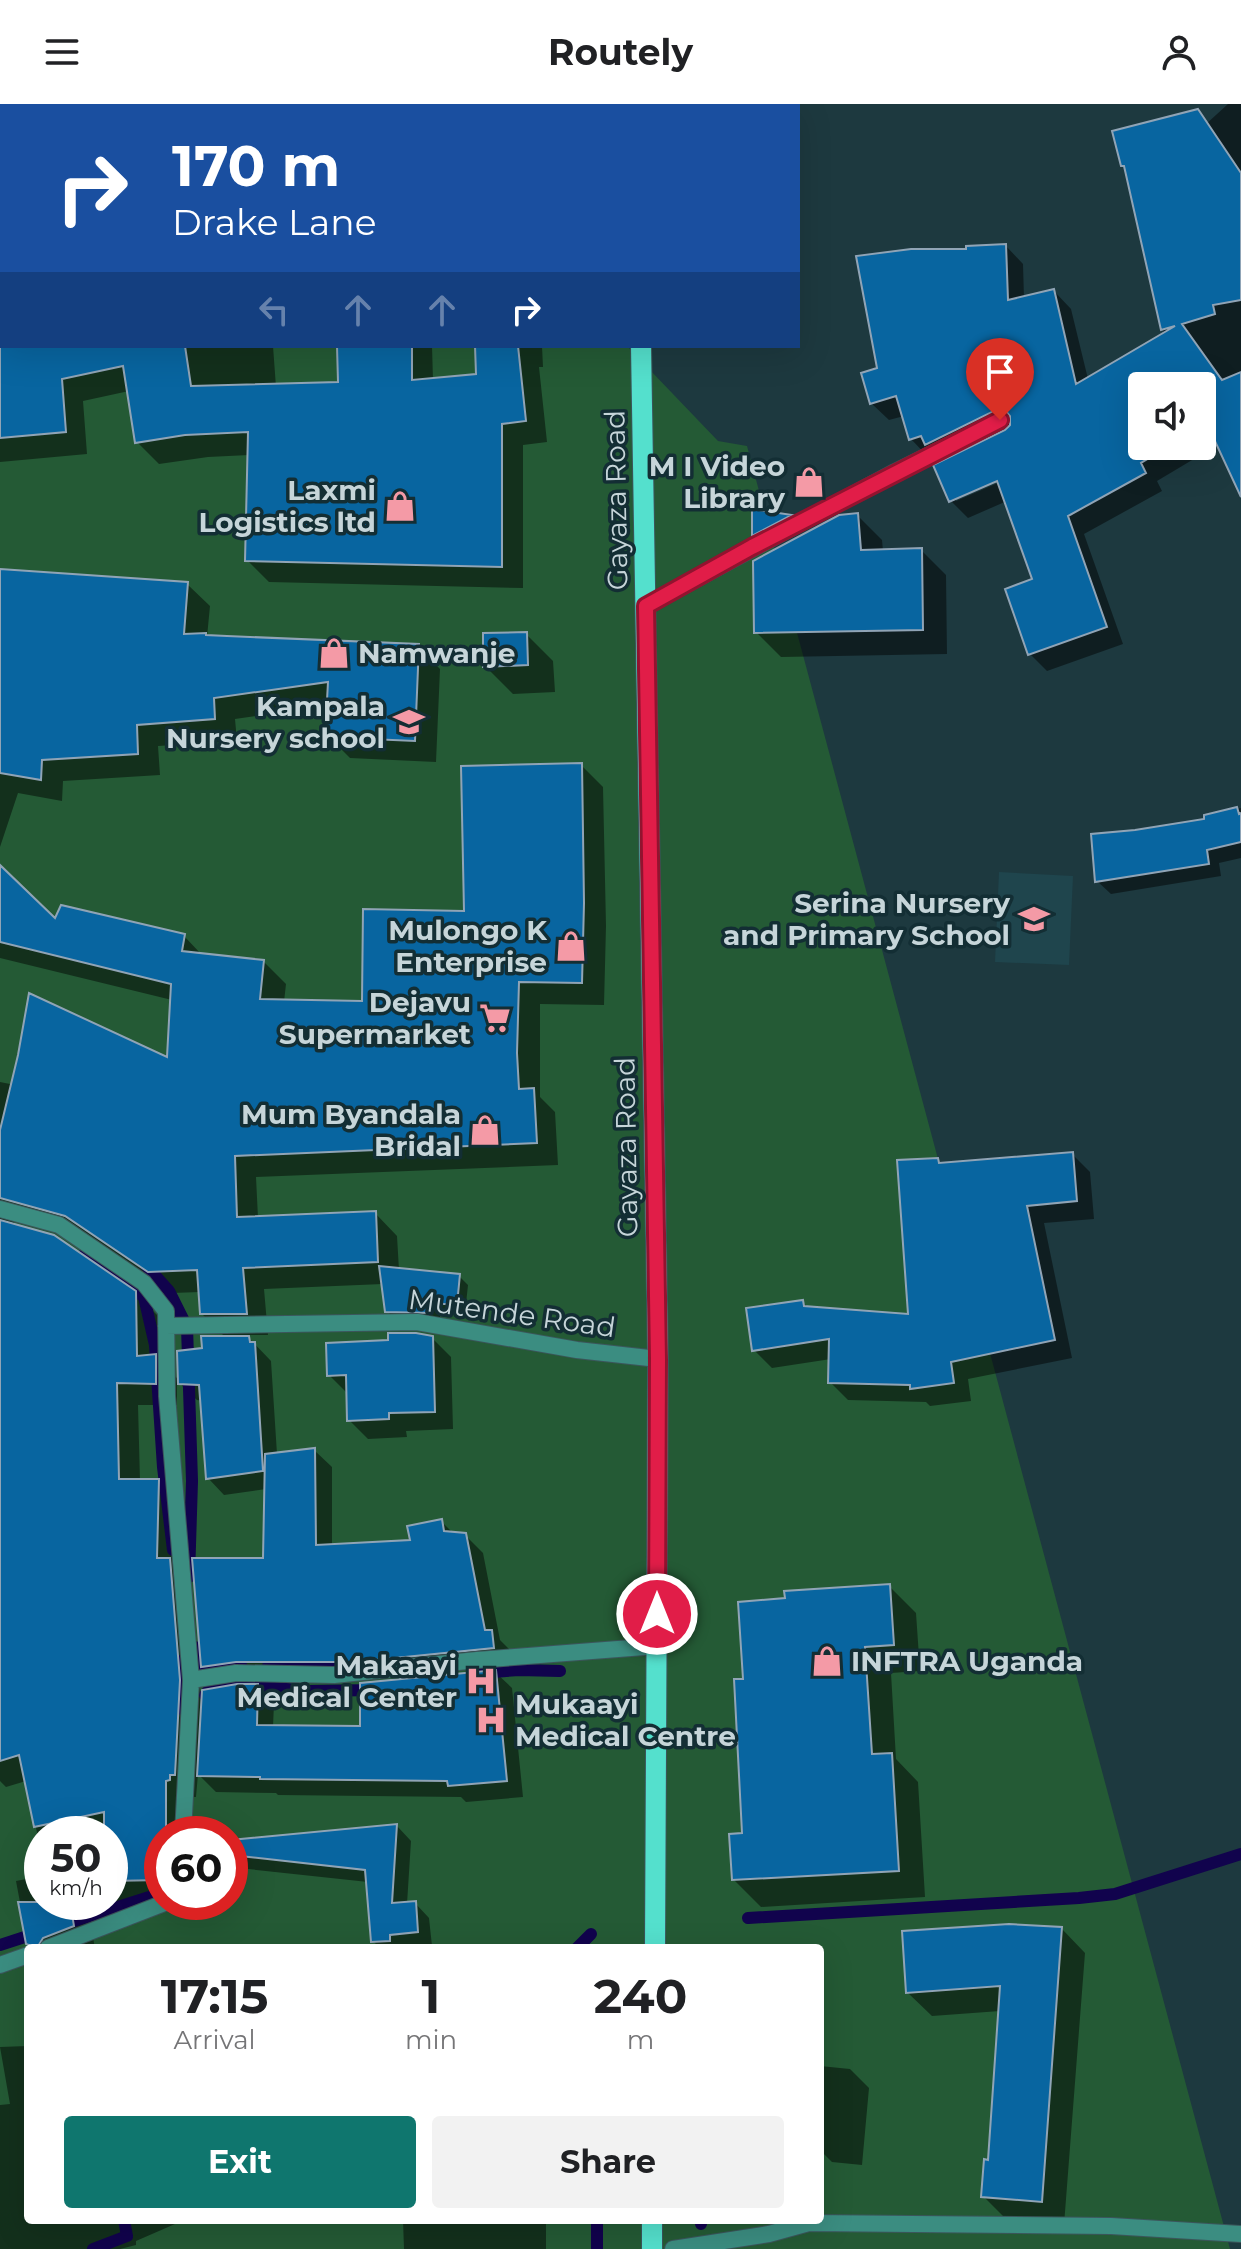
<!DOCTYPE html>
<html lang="en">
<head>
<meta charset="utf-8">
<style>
  body { margin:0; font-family:Montserrat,sans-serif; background:#f2f2f2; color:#202124; height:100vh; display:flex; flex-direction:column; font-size:30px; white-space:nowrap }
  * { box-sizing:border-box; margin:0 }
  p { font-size:26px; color:#757577 }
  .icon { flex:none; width:44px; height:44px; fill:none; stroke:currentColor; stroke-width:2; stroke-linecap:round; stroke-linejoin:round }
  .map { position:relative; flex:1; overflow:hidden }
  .panel { position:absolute; left:24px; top:1840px; width:800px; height:280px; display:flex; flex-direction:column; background:#fff; border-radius:8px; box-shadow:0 8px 32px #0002 }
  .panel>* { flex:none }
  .top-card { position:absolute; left:0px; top:0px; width:800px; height:244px; box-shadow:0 8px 32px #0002; background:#1a4fa0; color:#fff; overflow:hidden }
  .fabs { position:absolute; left:1128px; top:268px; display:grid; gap:16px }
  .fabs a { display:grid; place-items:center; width:88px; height:88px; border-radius:8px; background:#fff; box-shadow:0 8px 32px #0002; font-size:40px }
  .speed { position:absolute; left:24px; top:1712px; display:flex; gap:16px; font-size:40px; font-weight:700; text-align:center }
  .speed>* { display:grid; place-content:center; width:104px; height:104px; border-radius:50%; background:#fff; box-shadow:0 8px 32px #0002; line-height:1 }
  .speed small { font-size:20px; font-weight:400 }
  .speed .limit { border:12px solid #d22; background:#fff; color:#111 }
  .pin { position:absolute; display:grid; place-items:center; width:68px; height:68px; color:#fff; margin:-82px -34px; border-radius:50% 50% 50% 0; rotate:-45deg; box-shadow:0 0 8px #0007 }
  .pin .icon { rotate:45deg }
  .me { position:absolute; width:88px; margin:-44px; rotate:0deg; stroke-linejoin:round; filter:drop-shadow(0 0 6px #0008) }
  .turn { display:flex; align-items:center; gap:28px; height:168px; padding:0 40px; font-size:36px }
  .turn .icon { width:104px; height:104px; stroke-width:2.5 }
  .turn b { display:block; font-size:56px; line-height:68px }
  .lanes { display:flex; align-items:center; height:76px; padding:0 40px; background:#0003; justify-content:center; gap:40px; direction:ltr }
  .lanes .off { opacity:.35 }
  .eta { display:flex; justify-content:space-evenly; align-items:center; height:136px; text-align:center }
  .eta b { font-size:48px; font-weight:700; line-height:56px }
  .cta { display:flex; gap:16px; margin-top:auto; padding:16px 40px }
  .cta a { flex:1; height:92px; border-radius:8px; background:#0f766e; color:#fff; font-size:32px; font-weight:700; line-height:92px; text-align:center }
  .cta a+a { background:#f2f2f2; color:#202124 }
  header { display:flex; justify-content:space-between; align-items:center; height:104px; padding:0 40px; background:#fff; font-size:36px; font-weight:700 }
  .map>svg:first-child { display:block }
  .built { fill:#1f454d }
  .green { fill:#245a35; fill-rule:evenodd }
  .shadow { fill:#0007; fill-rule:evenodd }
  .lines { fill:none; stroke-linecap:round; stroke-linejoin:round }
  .stream { stroke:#11034d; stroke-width:12 }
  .building { fill:#0865a0; stroke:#90a4b6; stroke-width:2 }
  .street-casing { stroke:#3b555b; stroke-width:18 }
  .primary-casing { stroke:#3b555b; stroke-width:22 }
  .street { stroke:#3b8d81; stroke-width:16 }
  .primary { stroke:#54e0cd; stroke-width:20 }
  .route-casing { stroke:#92132f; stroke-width:20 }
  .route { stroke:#e11d48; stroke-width:14 }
  .labels { text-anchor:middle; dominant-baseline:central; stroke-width:7; stroke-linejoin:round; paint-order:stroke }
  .poi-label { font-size:28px; font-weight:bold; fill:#c6d5d9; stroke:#132e34; text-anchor:end }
  .street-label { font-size:28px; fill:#c6d5d9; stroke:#132e34 }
</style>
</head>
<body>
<header><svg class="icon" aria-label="menu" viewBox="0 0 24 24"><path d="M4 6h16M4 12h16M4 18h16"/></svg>Routely<svg class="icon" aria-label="person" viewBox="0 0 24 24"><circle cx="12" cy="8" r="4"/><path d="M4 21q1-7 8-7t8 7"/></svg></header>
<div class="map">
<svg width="1241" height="2145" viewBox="0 0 1241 2145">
  <rect width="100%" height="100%" fill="#1d393f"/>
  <path class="built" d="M999,768L1073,772L1069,861L995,858Z"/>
  <path class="green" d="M0,76L2,242H627L718,337L747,342L1230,2145H0ZM42,1730H110V1798H42ZM162,1730H230V1798H162ZM28,1844H820V2116H28Z"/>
  <path class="shadow" d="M0,0H143L144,2H2V100Z
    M485,0H544L546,2H485Z
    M1228,0H1241V380L1219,340L1157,377L1162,387L1084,430L1123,540L1047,567L1030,550L1035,476L1007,397L968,414L951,397L945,358L937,350L928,353L911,335L904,312L889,316L871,299L880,265L968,147L1006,142L1023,160L1024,194L1054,187L1071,205L1088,275L1164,231L1126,65L1123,61L1205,21ZM1142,282H1202V342H1142ZM1006,371L1007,375L956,397V392Z
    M0,167H2V242H273L276,283L340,280L339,242H432L433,276L478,272L477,242H542L543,263H539L547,338L523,341V484L269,478L247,456L249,351L208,353L159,360L137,338L129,287L83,297L87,350L0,358Z
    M754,408L791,413L799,421L763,440L754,432Z
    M857,411L882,436L883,447L921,446L946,471L947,550L781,553L756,528Z
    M0,467L187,480L210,502L207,533L418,542L440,565L436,658L350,654L328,632L329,602L235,615L237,637L158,642L160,671L63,677L62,697L18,689L0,743Z
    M526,530L553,557L555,588L513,590L485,562Z
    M581,661L603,683L606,822L604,901L540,900V993L555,1008L558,1061L256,1073L258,1114L375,1109L397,1132L399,1166L459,1172L468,1181L465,1209L440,1207V1218L396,1216L387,1207L383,1180L264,1185L268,1231H246L271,1257L277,1350L314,1346L332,1363V1442L412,1438L441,1417L454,1430L465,1431L483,1449L500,1536L509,1545L511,1561L255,1575L220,1580L203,1562L265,1456L266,1385L224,1391L208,1374L203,1297L197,1296L177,1277V1301H138L140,1377H158L180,1399L179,1466L191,1478L200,1588L237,1582H257L274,1599L273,1623L362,1624L495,1568L512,1584L523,1693L466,1698L461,1693L278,1691L276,1689L216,1688L198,1670L196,1693H191L187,1730H162V1798H86L95,1844H45L22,1809L16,1777L42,1772V1798H110V1730H42V1752L26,1677L6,1683L0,1677V978L15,981L169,956L172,896L0,854V784L55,817L184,832L202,851L264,858L286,880L284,898L363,900L466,809ZM25,1116L86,1132L172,1189L200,1188L202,1210L226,1234L204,1246L180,1277L158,1256L159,1213L136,1190L53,1133L14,1122V1118Z
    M1241,704V754L1219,759L1221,772L1111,790L1097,777L1207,717L1206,712Z
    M1072,1050L1090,1068L1094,1115L1044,1119L1072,1254L968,1275L971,1297L930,1302L926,1298L848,1296L830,1278L831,1255L772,1264L754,1246L802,1198L809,1204L910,1212L938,1056L943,1061Z
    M432,1234L451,1253L453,1325L406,1327L407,1333L368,1335L349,1316L348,1290L329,1271L391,1238Z
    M889,1482L916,1509L920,1567L891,1569L896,1655L918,1678L925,1793L761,1803L734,1776L744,1731L746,1577L787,1496Z
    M397,1722L411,1737L407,1800L415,1799L429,1814L432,1842L380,1844L373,1837L368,1778L248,1765L233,1750Z
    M1062,1825L1085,1849L1064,2121L1007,2116L983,2092L989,2058L1000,1907L932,1912L908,1889Z
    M28,1942V2116H174L175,2120L136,2137V2141L120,2145H0V2001L10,2000L0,1943Z
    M820,1962L850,1965L869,1984L862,2061L832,2058L820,2046Z
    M403,2116H546V2145H404Z"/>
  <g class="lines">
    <path class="stream" d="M82,1152L108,1166L144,1193L155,1241L163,1363L173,1446
      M143,1158L169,1187L187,1223L192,1377L189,1473
      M195,1543L198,1561L242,1563
      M268,1562L370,1560
      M480,1569L519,1566L560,1567
      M205,1591L214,1579L309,1587L376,1586
      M182,1605L183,1556
      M748,1814L1079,1794L1115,1790L1241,1750
      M58,1822L162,1789
      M0,1841L37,1829
      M577,1844L591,1830
      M701,2116V2120
      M93,2145L127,2132L124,2116
      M597,2145V2116"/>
  </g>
  <path class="building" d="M1198,5L1241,69V196L1213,201L1215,210L1182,220L1222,276L1241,268V393L1207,320L1202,323V282H1142V342H1169L1141,359L1146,369L1068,412L1107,523L1028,551L1005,485L1032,475L997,377L949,398L933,361L1005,326L1010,321V312L1005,306H996L925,341L921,332L909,336L896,292L870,300L861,269L877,264L856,152L911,145H966V142L1006,140L1008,196L1054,185L1076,280L1175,222L1161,226L1124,62H1121L1112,27Z
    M0,242H185L191,282L338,278L337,242H412V276L476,270L475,242H518L526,317L502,320V463L245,457L248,328L185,331L135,339L123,262L62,275L66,328L0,334Z
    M752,405L792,411L752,432Z
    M858,409L861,446L922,444L923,526L754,529L753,457L839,411Z
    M0,465L188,478L184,530L206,529V531L227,532L419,540L415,637L325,633L328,578L214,594L215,615L137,621L138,650L42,656L41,676L0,669Z
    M527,528L528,561L483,563V529Z
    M582,659L584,799L582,879L519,878L517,949L519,985L534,984L537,1039L235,1052L237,1113L376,1107L378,1158L243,1164L247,1210H200L197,1166L148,1168L65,1112L0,1094V1026L18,951L29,889L167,953L171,880L0,838V761L55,814L61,801L185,830L182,847L264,856L260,895L362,897L363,805L464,807L461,662Z
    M1237,703L1239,710L1241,709V738L1207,746L1209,760L1095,778L1091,730L1135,726L1204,715V711Z
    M1073,1048L1077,1097L1027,1102L1055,1236L951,1258L954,1279L910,1285V1281L828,1279L829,1235L752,1247L746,1204L803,1196L804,1202L908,1210L897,1056L938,1054L939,1059Z
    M0,1116L54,1131L136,1187L137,1252L156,1250V1280L117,1279L119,1375H159L157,1454H170L180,1576L175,1671H170V1676L166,1677V1730H162V1776L110,1777V1730H104V1708L34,1723L19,1651L0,1657Z
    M379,1162L460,1170L457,1201L432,1199V1209L385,1208Z
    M388,1229H416L433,1232L435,1308L389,1309V1315L347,1317L346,1271L327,1272L326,1239L388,1236Z
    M201,1232H249L250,1238H255L263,1367L206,1375L199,1281L178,1280L177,1247L202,1244Z
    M315,1344L316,1441L410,1436L407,1422L442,1415L444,1427L466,1429L485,1526H492L494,1544L355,1558H236L201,1563L192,1454H263L265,1350Z
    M890,1480L894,1541L865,1543L872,1650L892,1649L899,1767L732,1776L729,1730L742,1729L734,1575H743L738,1498L785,1494L784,1487Z
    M496,1566L507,1677L448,1682L447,1677L260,1675V1673L197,1672L202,1586L237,1580H258L257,1621L360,1622V1579Z
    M397,1720L392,1799L416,1797L418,1828L390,1831V1837L371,1838L365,1766L231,1751V1736Z
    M18,1798H70L74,1822L43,1834L37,1844L26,1840Z
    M1009,1820L1062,1823L1042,2098L981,2093L984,2055L988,2056L1000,1882L906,1889L902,1827Z"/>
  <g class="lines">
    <defs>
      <path id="street" d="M646,502L895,368L1000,316
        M0,1105L59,1121L144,1179L166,1207L167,1292L191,1576L236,1569L334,1571L477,1556L657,1542
        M166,1222L417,1218L577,1246L658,1255
        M183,1730L191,1576
        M48,1844L167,1798
        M0,1861L28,1851
        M673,2145L769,2130L809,2119L1111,2122L1241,2130"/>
      <path id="primary" d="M637,0V2
        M641,242L658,1255L655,1844
        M652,2145V2116"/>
    </defs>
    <use href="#street" class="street-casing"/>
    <use href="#primary" class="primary-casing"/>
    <use href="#street" class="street"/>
    <use href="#primary" class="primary"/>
  </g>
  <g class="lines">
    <defs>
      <path id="route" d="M657,1510L658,1255L646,502L752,443L1000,316"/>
    </defs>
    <use href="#route" class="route-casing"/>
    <use href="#route" class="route"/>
  </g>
  <defs>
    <symbol id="shop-bare" viewBox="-9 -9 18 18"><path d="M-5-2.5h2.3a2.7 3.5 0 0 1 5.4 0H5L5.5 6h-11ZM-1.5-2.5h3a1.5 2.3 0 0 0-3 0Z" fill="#f49aa6" stroke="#132e34" stroke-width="2.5" paint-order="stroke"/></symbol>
    <symbol id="school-bare" viewBox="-9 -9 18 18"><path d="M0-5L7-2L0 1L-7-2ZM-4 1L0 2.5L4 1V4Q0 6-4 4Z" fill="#f49aa6" stroke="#132e34" stroke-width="2.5" paint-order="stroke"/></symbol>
    <symbol id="supermarket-bare" viewBox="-9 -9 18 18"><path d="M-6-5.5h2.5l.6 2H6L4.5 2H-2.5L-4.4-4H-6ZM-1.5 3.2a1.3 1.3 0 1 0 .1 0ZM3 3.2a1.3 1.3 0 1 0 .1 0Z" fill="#f49aa6" stroke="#132e34" stroke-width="2.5" paint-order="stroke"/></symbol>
    <symbol id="hospital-bare" viewBox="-9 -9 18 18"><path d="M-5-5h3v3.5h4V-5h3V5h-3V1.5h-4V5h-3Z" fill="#f49aa6" stroke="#132e34" stroke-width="2.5" paint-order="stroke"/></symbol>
  </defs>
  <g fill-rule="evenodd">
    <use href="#shop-bare" x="787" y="356" width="44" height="44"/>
    <use href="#shop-bare" x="378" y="380" width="44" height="44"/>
    <use href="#shop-bare" x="312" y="527" width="44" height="44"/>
    <use href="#school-bare" x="387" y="596" width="44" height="44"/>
    <use href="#school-bare" x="1012" y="793" width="44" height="44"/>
    <use href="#shop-bare" x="549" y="820" width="44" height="44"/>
    <use href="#supermarket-bare" x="473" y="892" width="44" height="44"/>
    <use href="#shop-bare" x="463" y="1004" width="44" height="44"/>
    <use href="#shop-bare" x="805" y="1535" width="44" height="44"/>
    <use href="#hospital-bare" x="459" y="1555" width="44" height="44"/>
    <use href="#hospital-bare" x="469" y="1594" width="44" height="44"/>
  </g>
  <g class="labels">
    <g class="poi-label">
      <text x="785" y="362">M I Video<tspan x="785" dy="32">Library</tspan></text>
      <text x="376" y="386">Laxmi<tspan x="376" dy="32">Logistics ltd</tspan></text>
      <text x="358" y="549" text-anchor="start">Namwanje</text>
      <text x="385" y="602">Kampala<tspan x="385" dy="32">Nursery school</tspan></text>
      <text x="1010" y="799">Serina Nursery<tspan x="1010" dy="32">and Primary School</tspan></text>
      <text x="547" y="826">Mulongo K<tspan x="547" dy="32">Enterprise</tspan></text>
      <text x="471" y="898">Dejavu<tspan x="471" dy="32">Supermarket</tspan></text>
      <text x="461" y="1010">Mum Byandala<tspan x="461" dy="32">Bridal</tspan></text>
      <text x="851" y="1557" text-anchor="start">INFTRA Uganda</text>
      <text x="457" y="1561">Makaayi<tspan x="457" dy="32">Medical Center</tspan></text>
      <text x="515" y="1600" text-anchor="start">Mukaayi<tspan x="515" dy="32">Medical Centre</tspan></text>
    </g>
    <g class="street-label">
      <text transform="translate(616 396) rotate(-91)">Gayaza Road</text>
      <text transform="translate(626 1043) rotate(-91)">Gayaza Road</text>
      <text transform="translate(512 1209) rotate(8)">Mutende Road</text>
    </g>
  </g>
</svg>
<div class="fabs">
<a><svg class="icon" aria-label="sound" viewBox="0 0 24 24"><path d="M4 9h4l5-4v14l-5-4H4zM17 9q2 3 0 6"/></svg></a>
</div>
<div class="speed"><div>50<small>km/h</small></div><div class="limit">60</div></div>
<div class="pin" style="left:1000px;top:316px;background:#d93025"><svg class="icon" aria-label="arrive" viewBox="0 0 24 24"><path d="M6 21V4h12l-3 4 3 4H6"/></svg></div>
<svg class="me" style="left:657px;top:1510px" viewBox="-20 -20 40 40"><circle r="17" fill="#e11d48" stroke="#fff" stroke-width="3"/><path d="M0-11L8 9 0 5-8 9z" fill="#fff"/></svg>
<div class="top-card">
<div class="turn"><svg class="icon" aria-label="right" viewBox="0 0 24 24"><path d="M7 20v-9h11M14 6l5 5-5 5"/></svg><div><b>170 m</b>Drake Lane</div></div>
<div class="lanes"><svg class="icon off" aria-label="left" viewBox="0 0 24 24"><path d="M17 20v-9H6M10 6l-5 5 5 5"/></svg><svg class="icon off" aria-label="ahead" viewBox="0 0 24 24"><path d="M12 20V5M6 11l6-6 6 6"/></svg><svg class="icon off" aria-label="ahead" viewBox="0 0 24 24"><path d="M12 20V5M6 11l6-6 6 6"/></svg><svg class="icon" aria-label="right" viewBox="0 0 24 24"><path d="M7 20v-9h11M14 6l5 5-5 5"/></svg></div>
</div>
<section class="panel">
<div class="eta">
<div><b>17:15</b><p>Arrival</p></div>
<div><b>1</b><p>min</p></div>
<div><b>240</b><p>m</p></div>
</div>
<div class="cta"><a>Exit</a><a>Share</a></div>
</section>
</div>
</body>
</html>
